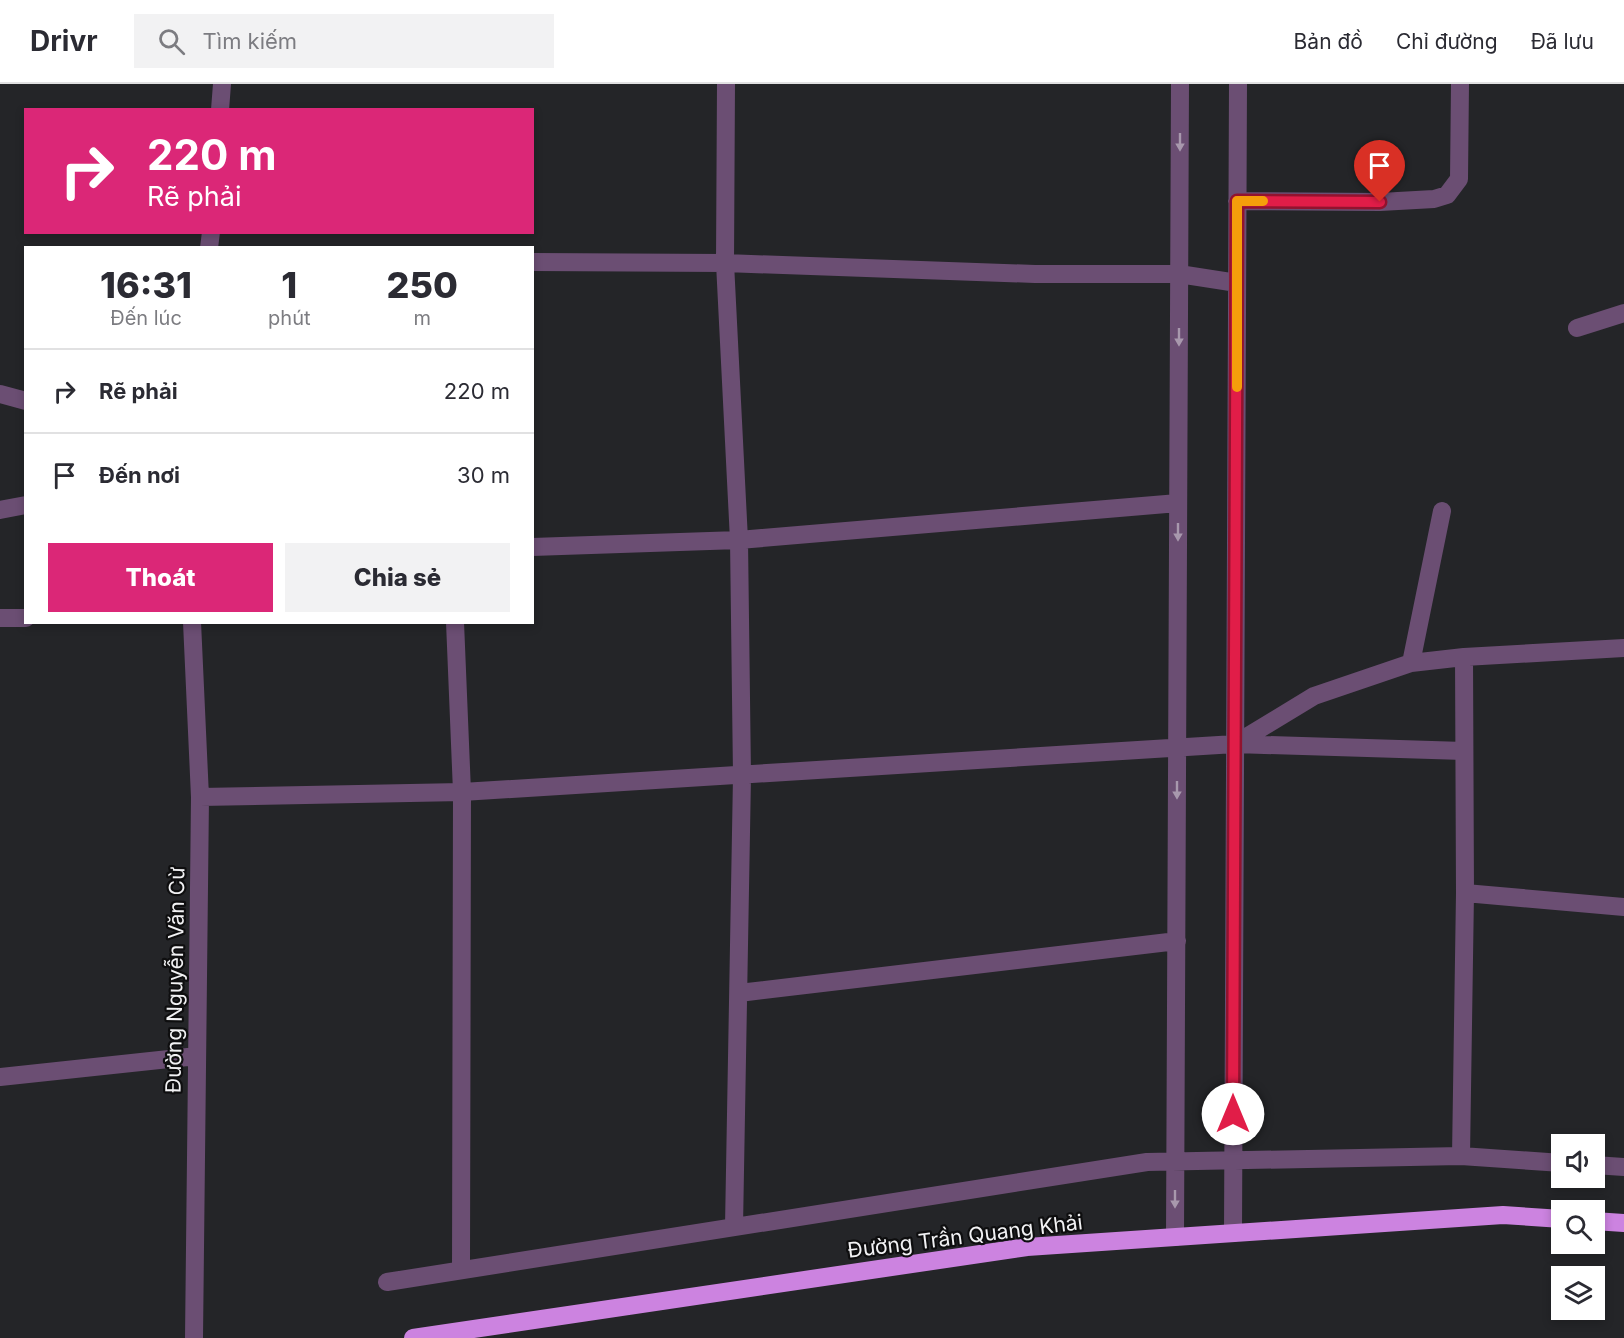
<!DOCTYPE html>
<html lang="vi">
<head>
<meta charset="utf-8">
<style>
  body { margin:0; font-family:Inter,sans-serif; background:#f2f2f3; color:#2b2b33; height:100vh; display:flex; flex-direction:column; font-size:22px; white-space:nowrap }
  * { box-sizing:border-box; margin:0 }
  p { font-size:20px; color:#7c7c81 }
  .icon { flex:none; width:33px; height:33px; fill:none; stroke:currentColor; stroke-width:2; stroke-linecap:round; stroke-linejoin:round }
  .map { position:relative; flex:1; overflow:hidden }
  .sheet { position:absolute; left:24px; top:162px; width:510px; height:378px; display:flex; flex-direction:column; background:#fff; border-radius:0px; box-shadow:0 3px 9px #0003 }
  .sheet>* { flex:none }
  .banner { position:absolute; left:24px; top:24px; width:510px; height:126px; border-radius:0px; box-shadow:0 3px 9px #0003; background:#db2777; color:#fff; overflow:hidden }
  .buttons { position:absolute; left:1551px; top:1050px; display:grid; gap:12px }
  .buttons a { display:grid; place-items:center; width:54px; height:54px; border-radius:0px; background:#fff; box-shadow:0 3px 9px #0003; font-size:30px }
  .pin { position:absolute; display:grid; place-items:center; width:51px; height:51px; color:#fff; margin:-62px -26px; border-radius:50% 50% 50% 0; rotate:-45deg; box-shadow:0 0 6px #0007 }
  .pin .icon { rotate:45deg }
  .me { position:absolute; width:66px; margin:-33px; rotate:0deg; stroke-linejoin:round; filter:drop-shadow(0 0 4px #0008) }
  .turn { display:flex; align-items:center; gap:21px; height:126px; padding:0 24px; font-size:27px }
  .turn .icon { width:78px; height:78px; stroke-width:2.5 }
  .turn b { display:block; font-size:42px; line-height:51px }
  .eta { display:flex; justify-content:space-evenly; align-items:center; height:102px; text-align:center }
  .eta b { font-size:36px; font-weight:800; line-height:42px }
  .cta { display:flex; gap:12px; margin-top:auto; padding:12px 24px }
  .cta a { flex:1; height:69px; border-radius:0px; background:#db2777; color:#fff; font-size:24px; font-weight:800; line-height:69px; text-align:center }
  .cta a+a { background:#f2f2f3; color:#2b2b33 }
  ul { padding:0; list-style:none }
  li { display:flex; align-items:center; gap:18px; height:84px; padding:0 24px; border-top:2px solid #e1e1e2 }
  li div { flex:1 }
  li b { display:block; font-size:22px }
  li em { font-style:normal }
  header { display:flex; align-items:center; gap:36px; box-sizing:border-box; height:84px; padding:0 30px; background:#fff; border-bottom:2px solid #e1e1e2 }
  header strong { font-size:28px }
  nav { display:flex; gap:33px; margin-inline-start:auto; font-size:21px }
  .search { width:420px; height:54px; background:#f2f2f3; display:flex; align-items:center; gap:15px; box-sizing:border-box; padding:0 21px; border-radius:0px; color:#7c7c81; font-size:22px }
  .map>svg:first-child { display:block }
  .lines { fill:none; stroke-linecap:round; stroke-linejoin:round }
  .minor { stroke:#6b4e73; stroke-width:18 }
  .highway { stroke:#cc83e0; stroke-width:18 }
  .oneway { fill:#a898ad }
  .route-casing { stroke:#92132f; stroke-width:15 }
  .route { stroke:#e11d48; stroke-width:10 }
  .slow { stroke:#f59e0b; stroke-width:10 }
  .labels { text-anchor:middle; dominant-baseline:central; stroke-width:4.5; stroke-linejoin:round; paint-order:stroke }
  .street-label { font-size:21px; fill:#f2f2f4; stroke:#0e0e0f }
</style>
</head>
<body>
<header>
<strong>Drivr</strong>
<div class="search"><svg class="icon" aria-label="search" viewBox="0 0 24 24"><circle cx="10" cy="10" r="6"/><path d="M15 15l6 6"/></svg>Tìm kiếm</div>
<nav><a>Bản đồ</a><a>Chỉ đường</a><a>Đã lưu</a></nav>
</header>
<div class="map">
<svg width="1624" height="1254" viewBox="0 0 1624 1254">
  <rect width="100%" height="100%" fill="#242528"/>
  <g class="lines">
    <path class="minor" d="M726,0L725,179L739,456L742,692L734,1143
      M220,26L222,0
      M1237,117L1380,118L1434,115L1447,111L1459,95L1460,0
      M209,164L211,148
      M532,178L725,179L1035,190H1179L1237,199
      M1577,244L1624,229
      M0,310L26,317
      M0,426L26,421
      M532,463L739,456L1178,419
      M0,534H26
      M192,538L200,713L194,1254
      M455,538L462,708L461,1186
      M1411,579L1442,427
      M1235,660L1314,612L1411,579L1464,573L1624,564
      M200,713L462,708L1235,660L1464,667
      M1465,809L1624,823
      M739,909L1177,857
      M0,993L197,972
      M1461,1072L1465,809L1464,573
      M1594,1081L1624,1083
      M1233,1149L1238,0
      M1175,1153L1180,0
      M387,1198L1147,1078L1461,1072L1562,1079"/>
    <path class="highway" d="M1594,1137L1624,1139
      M413,1254L1027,1163L1503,1131L1562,1135"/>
  </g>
  <defs><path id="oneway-solid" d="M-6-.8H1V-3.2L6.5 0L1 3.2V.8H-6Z" transform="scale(1.5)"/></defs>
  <g class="oneway">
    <use href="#oneway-solid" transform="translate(1180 58) rotate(90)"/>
    <use href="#oneway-solid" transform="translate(1179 253) rotate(90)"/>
    <use href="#oneway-solid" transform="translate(1178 448) rotate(90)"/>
    <use href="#oneway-solid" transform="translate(1177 706) rotate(90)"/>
    <use href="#oneway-solid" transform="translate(1175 1115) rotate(90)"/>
  </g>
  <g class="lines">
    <defs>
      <path id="route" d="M1233,1030L1237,117L1380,118"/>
    </defs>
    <use href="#route" class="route-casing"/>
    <use href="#route" class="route"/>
    <path class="slow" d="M1237,303V117H1263"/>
  </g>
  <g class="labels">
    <g class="street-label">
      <text transform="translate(175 896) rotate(-89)">Đường Nguyễn Văn Cừ</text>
      <text transform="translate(965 1152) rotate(-7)">Đường Trần Quang Khải</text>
    </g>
  </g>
</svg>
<div class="buttons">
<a><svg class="icon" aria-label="sound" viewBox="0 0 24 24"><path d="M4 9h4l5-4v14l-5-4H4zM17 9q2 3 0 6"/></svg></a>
<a><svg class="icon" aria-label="search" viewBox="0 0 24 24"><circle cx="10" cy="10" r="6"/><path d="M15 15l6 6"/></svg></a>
<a><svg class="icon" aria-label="layers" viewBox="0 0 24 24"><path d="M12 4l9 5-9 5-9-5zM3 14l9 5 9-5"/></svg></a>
</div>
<div class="pin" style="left:1380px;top:118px;background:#d93025"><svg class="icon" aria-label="arrive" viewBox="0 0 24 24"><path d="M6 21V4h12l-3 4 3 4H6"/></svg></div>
<svg class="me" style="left:1233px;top:1030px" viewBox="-20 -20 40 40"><circle r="19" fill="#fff"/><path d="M0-13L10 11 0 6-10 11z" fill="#e11d48"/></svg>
<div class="banner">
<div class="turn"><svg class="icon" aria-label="right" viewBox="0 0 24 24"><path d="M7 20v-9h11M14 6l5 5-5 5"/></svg><div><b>220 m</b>Rẽ phải</div></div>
</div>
<section class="sheet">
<div class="eta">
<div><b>16:31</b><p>Đến lúc</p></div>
<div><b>1</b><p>phút</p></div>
<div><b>250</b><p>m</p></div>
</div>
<ul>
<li><svg class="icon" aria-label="right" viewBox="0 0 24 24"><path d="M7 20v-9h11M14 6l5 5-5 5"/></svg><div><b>Rẽ phải</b></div><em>220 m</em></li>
<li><svg class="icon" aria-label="arrive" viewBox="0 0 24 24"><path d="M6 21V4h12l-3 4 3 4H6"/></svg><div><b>Đến nơi</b></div><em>30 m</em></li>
</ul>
<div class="cta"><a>Thoát</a><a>Chia sẻ</a></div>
</section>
</div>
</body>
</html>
